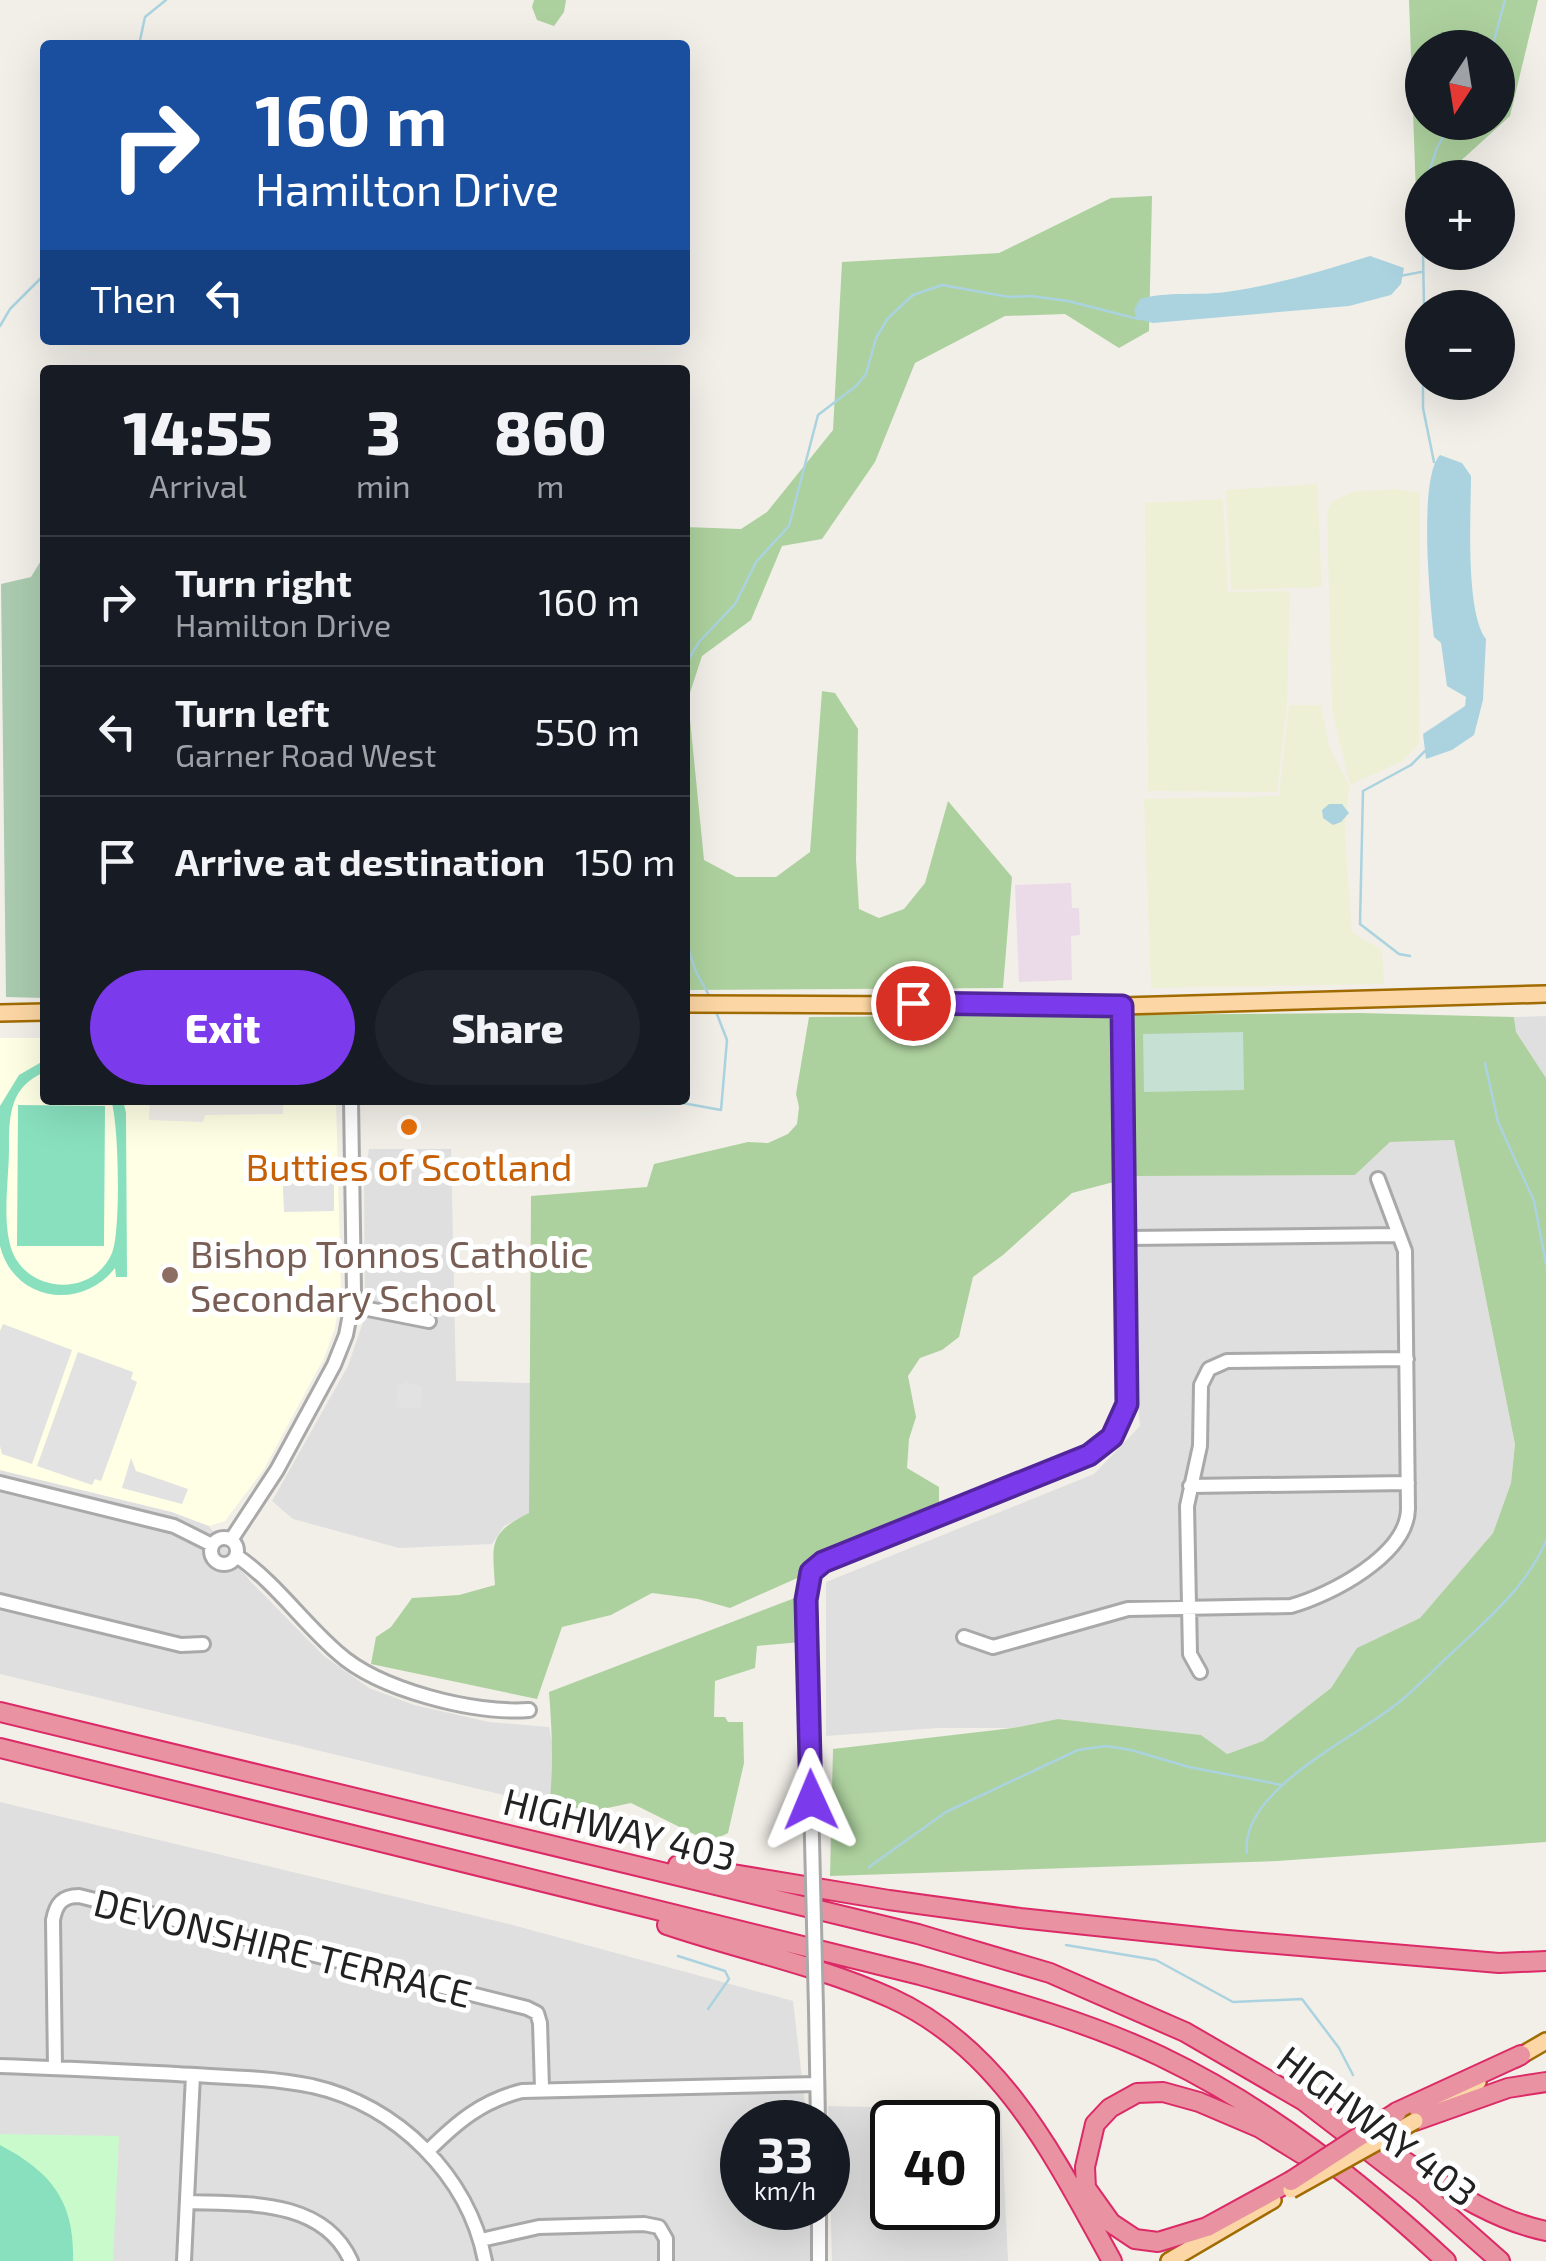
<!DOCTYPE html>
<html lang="en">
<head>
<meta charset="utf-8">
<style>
  body { margin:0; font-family:"Exo 2",sans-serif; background:#20242c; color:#f1f3f6; height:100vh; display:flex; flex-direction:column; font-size:38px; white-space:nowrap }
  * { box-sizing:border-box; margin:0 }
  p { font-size:32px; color:#9ea1a6 }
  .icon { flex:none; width:55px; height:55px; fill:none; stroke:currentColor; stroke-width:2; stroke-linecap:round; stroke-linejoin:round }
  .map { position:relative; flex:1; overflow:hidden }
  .side { position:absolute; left:40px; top:365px; width:650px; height:740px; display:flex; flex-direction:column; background:#171b24; border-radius:10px; box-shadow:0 10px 40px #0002 }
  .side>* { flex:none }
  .hud { position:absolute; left:40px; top:40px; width:650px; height:305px; border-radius:10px; box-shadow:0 10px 40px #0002; background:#1a4fa0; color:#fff; overflow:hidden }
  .needle { width:65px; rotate:192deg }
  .fabs { position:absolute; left:1405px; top:30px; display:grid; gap:20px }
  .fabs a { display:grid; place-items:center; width:110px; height:110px; border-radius:50%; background:#171b24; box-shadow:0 10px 40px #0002; font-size:50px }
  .speed { position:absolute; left:720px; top:2100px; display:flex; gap:20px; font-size:50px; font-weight:700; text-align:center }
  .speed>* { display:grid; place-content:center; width:130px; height:130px; border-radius:50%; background:#171b24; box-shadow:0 10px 40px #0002; line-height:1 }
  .speed small { font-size:25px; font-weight:400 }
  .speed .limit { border:5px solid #111; border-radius:15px; background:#fff; color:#111 }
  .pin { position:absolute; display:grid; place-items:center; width:85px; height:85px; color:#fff; margin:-42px; border:5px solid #fff; border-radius:50%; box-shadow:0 2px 10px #0007 }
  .me { position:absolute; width:110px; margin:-55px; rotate:359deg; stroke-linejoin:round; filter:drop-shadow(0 0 8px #0008) }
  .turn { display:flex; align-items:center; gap:35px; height:210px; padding:0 50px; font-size:45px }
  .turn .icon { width:130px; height:130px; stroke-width:2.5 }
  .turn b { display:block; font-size:70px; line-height:85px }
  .then { display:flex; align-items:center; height:95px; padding:0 50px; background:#0003; gap:20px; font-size:38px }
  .eta { display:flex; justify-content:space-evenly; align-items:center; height:170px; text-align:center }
  .eta b { font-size:60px; font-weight:800; line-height:70px }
  .cta { display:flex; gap:20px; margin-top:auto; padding:20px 50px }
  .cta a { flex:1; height:115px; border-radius:60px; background:#7c3aed; color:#fff; font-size:40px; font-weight:800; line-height:115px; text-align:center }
  .cta a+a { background:#20242c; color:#f1f3f6 }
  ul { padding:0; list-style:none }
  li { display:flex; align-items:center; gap:30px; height:130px; padding:0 50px; border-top:2px solid #363941 }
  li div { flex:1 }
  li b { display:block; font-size:38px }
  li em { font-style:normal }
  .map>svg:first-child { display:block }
  .residential { fill:#e0dfdf; fill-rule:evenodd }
  .industrial { fill:#ebdbe8 }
  .education { fill:#ffffe5 }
  .farmland { fill:#eef0d5 }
  .forest { fill:#add19e; fill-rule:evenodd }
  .wetland { fill:#c6e0d4 }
  .cemetery { fill:#aacbaf }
  .park { fill:#c8facc }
  .pitch { fill:#88e0be }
  .parking { fill:#e2e2e2 }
  .water { fill:#aad3df }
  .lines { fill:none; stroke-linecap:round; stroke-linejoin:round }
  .stream { stroke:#aad3df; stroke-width:2.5 }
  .minor-casing { stroke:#a9a9a9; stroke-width:18 }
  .major-casing { stroke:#a06b00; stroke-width:20 }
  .highway-casing { stroke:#dc2a67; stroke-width:22 }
  .minor { stroke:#fff; stroke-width:12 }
  .major { stroke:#fcd6a4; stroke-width:15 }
  .highway { stroke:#e892a2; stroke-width:18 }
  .minor-bridge-casing { stroke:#a9a9a9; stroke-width:18; stroke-linecap:butt }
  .major-bridge-casing { stroke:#a06b00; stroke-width:20; stroke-linecap:butt }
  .highway-bridge-casing { stroke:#dc2a67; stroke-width:22; stroke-linecap:butt }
  .minor-bridge { stroke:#fff; stroke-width:12 }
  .major-bridge { stroke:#fcd6a4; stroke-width:15 }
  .highway-bridge { stroke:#e892a2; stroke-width:18 }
  .route-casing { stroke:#51269a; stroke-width:25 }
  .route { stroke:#7c3aed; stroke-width:18 }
  .food-dot { fill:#e8710a; stroke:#fff; stroke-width:4 }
  .education-dot { fill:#8d6e63; stroke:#fff; stroke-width:4 }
  .labels { text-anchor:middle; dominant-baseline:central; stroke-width:10; stroke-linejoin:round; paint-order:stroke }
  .food-label { font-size:38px; fill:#c56008; stroke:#fff }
  .education-label { font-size:38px; fill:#785e54; stroke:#fff; text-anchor:start }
  .street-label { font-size:38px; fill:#222; stroke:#fff }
</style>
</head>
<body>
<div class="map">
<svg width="1546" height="2261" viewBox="0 0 1546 2261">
  <rect width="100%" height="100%" fill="#f2efe9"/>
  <path class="residential" d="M1546,1016V1078L1516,1032L1514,1017Z
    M1454,1140L1515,1444L1511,1483L1493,1533L1420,1618L1358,1648L1331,1688L1263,1741L1226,1754L1201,1735L1058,1719L1013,1728H938L826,1736V1582L1094,1474L1140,1426L1136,1379L1139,1370L1136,1176L1355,1175L1390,1142Z
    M369,1149H451L456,1381L530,1383L529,1514L504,1526L492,1544L399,1548L293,1519L272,1501L348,1366L365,1316L364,1181Z
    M0,1470L172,1512L209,1526L250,1581L324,1656L369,1688L414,1705L489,1722L549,1727L555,1759L549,1806L0,1674Z
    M0,1802L505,1923L793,2001L807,2122H742V2208H813L814,2261H0Z
    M828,2106L1001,2110L1008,2261H832ZM978,2122V2208H892V2122Z"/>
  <path class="industrial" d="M1071,883L1072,908H1079L1080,935L1071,936L1072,980L1019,982L1015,885Z"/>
  <path class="education" d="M0,1038H45V1100H150L149,1120L203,1122L205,1115L283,1114V1100H336L341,1293L335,1328L324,1358L264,1469L225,1521L209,1526L172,1512L0,1470Z"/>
  <path class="farmland" d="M1317,484L1322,587L1231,590L1226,490Z
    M1397,489L1420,493L1419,743L1404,760L1350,785L1332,712L1327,513L1331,502L1352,492Z
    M1223,499L1228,592L1290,591L1287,703L1277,792L1148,791L1145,503Z
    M1289,705H1321L1329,747L1349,785L1345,834L1352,932L1382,950L1384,984L1151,988L1144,799L1279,796Z"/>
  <path class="forest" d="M534,0H566L564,12L554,26L537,20L532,7Z
    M1409,0H1538L1510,116L1443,177L1422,178V195H1416ZM1422,48H1498V122H1422Z
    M1152,196L1149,331L1119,348L1065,314L1005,316L915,363L875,462L822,539L782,546L751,620L702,656L688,699L704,860L736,877H776L810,852L822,691L835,693L858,729L856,860L859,909L879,918L904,909L925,883L948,801L1012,877L1003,988L685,990V527L741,529L767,512L833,430L842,262L999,253L1111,198Z
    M1360,1013L1514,1017L1516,1032L1546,1078V1842L1277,1861L830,1876L833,1749L1013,1728L1058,1719L1201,1735L1227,1754L1263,1741L1331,1688L1357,1648L1420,1618L1493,1533L1511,1483L1515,1444L1454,1140L1390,1142L1355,1175L1136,1176L1072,1193L1003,1255L973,1277L959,1337L942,1350L920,1358L908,1376L916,1417L909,1439L907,1468L939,1487V1515L730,1608L698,1599L652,1593L611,1615L562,1627L537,1699L371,1664L376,1637L391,1627L412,1598L459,1595L495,1585C492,1543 489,1533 529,1513L531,1196L647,1187L654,1164L748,1142L768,1143L788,1134L797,1124L799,1107L796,1094L809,1017Z
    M800,1596L801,1642L757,1646L755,1668L715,1681L714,1717H725L728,1722H743L744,1763L728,1833L710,1842L631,1803L598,1810L549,1806C554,1767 552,1731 549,1692Z"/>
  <path class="wetland" d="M1243,1032L1244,1090L1144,1092L1143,1034Z"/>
  <path class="cemetery" d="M45,554V998L6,997L1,584L31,577Z"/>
  <path class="park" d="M0,2134L119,2136L113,2261H0Z"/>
  <path class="pitch" d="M45,1060V1072C10,1086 9,1115 9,1148C9,1179 2,1218 11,1248C26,1294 93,1298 112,1253C121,1232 119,1122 111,1100H123L126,1113L127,1277H116L115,1268C82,1311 14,1302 0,1246V1106L19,1075Z
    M18,1105L105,1106L104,1246H17Z
    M0,2145C51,2172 75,2201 73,2261H0Z"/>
  <path class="parking" d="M291,1156H325V1182H334V1211L284,1212L282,1164H291Z
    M3,1324L72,1350L32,1464L2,1454L0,1446V1331Z
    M78,1352L133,1372L131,1379L137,1382L101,1481L95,1479L92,1485L37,1466Z
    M405,1382L422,1387L421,1409L396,1407L397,1385H404Z
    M131,1458L136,1471L188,1489L182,1504L122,1488Z"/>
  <path class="water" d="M1370,256L1404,268L1401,284L1391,295L1349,306L1153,323L1137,319L1134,310L1140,299C1167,291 1197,296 1226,292C1276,285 1322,271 1370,256Z
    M1440,455L1462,463L1471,476C1471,513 1465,612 1486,639L1483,700L1474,735L1452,750L1426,759L1423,734L1465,706L1466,697L1447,686L1441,643L1434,637C1430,603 1418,478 1440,455Z
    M1329,804H1342L1349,813L1341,822L1333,825L1323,818L1322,810Z"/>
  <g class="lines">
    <path class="stream" d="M139,45L145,17L166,0
      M1492,48L1505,0
      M1427,178L1437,148L1451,122
      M1422,199V240
      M1423,252L1424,308
      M1400,276L1421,272
      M1422,319V370
      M0,326L10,309L45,274
      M1423,382V408L1434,462
      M685,665L699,642L735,604L756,562L789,526L818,415L856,386L866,374L876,338L888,318L913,295L942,285L1009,297L1031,296L1068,301L1138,319
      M685,939L696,972L710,997
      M1410,956L1399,954L1360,924L1363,791L1411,765L1425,751
      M1485,1063L1498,1122L1534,1201L1546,1264
      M666,1100L721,1110L727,1040L715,1009
      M1247,1853C1239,1790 1357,1737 1398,1703C1418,1687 1435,1668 1454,1651C1490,1617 1526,1587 1546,1541
      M869,1867L946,1812L1078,1750L1106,1746L1131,1750L1189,1767L1282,1785
      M1066,1945L1156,1960L1233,2002L1302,1999L1339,2048L1353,2075
      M678,1956L725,1971L729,1979L708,2009"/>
    <defs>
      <path id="minor" d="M1126,1238L1399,1235
        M353,1306L429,1321
        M0,1483L174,1526L212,1545
        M1190,1486L1408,1483
        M211 1551a13 13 0 1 1 26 0a13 13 0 1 1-26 0Z
        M231,1540L277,1470L334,1365L346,1335L354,1293L351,1100
        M237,1556C277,1584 302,1622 338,1653C379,1690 474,1714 529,1710
        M0,1601L181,1645L203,1644
        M964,1637L993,1647L1128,1609L1291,1606C1331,1595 1407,1555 1408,1509L1405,1251L1378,1179
        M1200,1672L1190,1654L1187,1506L1200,1446L1201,1385L1209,1369L1227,1361L1407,1359
        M812,1840L806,1600L811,1573L823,1562L1089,1455C1114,1440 1126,1420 1128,1392L1122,1006
        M816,2009L818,2122
        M0,2066C59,2068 117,2071 176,2074C221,2077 267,2077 312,2086C397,2105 469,2176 485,2261
        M55,2068L53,1920C56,1904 62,1896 79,1896L527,2008L537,2013L540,2023L542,2088
        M428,2151C457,2122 482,2101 522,2091L817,2084
        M187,2202C244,2204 323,2198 351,2261
        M819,2208V2261
        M481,2240L539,2227L644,2224L659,2227L666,2239V2261
        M184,2261L193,2075"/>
      <path id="major" d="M685,1004L1122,1006L1546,994
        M0,1013L45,1012
        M1515,2059L1546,2041
        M1434,2109L1478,2082
        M1169,2261L1273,2200"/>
      <path id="highway" d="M0,1712L918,1934L1050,1973L1185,2032L1304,2101L1422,2192L1500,2261
        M0,1748L920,1975C1001,1998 1084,2020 1160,2056C1267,2107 1360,2181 1446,2261
        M678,1865L889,1900L1020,1918L1228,1940L1499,1963L1546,1961
        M667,1925C741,1950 820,1966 891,1998C1003,2049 1056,2160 1112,2261
        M1397,2112L1521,2055
        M1415,2121L1508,2088L1546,2082
        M1374,2142C1429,2175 1483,2218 1546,2231
        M1291,2181L1207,2227L1158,2242L1135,2239L1111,2223L1086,2188L1085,2167L1095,2124L1110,2108L1137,2093L1163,2092L1199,2102L1260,2128L1302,2154"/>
    </defs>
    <use href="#minor" class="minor-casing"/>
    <use href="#major" class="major-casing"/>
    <use href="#highway" class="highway-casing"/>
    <use href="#minor" class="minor"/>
    <use href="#major" class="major"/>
    <use href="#highway" class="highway"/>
    <defs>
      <path id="minor-bridge" d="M812,1840L816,2009"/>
      <path id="major-bridge" d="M1291,2190L1415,2121"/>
      <path id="highway-bridge" d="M1291,2181L1397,2112"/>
    </defs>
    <use href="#minor-bridge" class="minor-bridge-casing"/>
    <use href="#major-bridge" class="major-bridge-casing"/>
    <use href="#highway-bridge" class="highway-bridge-casing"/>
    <use href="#minor-bridge" class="minor-bridge"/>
    <use href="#major-bridge" class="major-bridge"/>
    <use href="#highway-bridge" class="highway-bridge"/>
  </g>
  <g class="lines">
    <defs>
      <path id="route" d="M811,1800L806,1600L811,1572L823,1562L1089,1455L1112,1437L1127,1404L1122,1006L913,1003"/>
    </defs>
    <use href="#route" class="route-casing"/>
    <use href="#route" class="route"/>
  </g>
  <circle class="food-dot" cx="409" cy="1127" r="10"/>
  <circle class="education-dot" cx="170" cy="1275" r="10"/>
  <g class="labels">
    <g class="food-label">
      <text x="409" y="1166">Butties of Scotland</text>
    </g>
    <g class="education-label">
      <text x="190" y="1253">Bishop Tonnos Catholic<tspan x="190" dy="44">Secondary School</tspan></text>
    </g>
    <g class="street-label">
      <text transform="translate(620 1828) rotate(14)">HIGHWAY 403</text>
      <text transform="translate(283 1947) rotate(14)">DEVONSHIRE TERRACE</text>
      <text transform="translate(1378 2125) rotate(37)">HIGHWAY 403</text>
    </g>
  </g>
</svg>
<div class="fabs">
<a><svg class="needle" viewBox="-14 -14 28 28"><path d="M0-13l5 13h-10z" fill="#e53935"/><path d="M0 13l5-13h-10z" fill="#9ea1a6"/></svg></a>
<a>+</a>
<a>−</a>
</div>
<div class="speed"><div>33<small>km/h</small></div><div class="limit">40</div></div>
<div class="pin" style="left:913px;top:1003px;background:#d93025"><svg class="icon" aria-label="arrive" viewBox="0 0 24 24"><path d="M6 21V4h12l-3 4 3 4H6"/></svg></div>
<svg class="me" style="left:811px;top:1800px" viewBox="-20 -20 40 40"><path d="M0-17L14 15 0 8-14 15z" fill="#7c3aed" stroke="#fff" stroke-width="4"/></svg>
<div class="hud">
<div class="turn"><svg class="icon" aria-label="right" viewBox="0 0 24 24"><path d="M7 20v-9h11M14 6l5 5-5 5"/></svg><div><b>160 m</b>Hamilton Drive</div></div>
<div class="then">Then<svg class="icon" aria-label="left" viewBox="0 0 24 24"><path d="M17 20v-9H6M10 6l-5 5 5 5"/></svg></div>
</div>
<section class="side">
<div class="eta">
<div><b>14:55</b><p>Arrival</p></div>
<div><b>3</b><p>min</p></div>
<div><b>860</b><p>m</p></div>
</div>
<ul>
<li><svg class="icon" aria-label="right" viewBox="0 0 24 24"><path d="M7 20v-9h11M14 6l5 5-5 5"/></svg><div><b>Turn right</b><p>Hamilton Drive</p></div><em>160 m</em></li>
<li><svg class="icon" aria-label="left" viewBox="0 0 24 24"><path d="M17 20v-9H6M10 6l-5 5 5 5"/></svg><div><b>Turn left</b><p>Garner Road West</p></div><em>550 m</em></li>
<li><svg class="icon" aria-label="arrive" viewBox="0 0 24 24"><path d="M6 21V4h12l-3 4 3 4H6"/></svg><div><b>Arrive at destination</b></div><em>150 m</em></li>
</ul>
<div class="cta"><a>Exit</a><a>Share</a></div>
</section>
</div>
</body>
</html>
